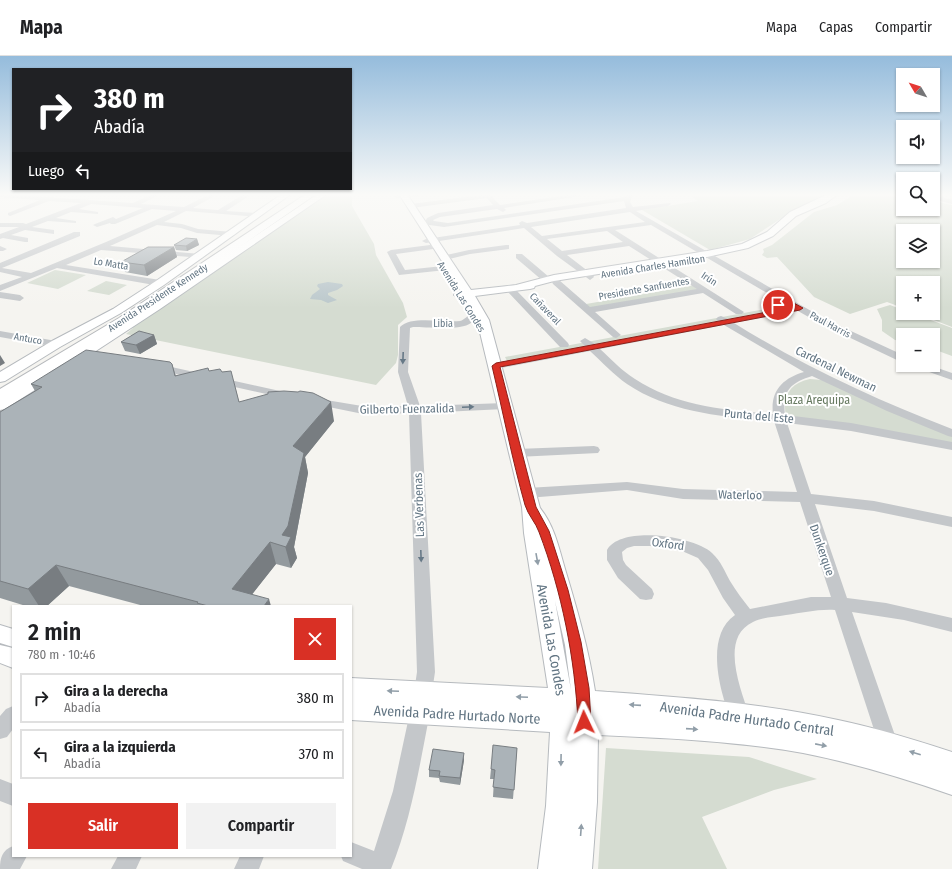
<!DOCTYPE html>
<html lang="es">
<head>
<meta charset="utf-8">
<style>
  body { margin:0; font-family:"Fira Sans Condensed",sans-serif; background:#f2f2f2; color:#202124; height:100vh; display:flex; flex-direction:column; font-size:15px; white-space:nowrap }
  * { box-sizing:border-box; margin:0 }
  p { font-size:13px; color:#757577 }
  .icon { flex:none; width:22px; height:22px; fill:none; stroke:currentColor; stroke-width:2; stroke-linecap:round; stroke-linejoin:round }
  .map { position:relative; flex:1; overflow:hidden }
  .drawer { position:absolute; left:12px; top:549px; width:340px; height:252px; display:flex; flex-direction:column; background:#fff; border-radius:0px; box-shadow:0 1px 3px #0004 }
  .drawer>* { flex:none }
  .top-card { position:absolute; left:12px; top:12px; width:340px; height:122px; border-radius:0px; box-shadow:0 1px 3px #0004; background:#202124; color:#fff; overflow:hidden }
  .needle { width:26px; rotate:309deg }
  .buttons { position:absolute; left:896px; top:12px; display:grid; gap:8px }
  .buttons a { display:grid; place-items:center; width:44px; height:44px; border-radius:0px; background:#fff; box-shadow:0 1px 3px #0004; font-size:20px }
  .pin { position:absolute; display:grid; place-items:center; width:34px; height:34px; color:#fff; margin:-17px; border:2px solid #fff; border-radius:50%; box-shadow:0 1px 4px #0007 }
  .me { position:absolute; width:44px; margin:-22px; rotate:358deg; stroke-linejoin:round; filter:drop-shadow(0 0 3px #0008) }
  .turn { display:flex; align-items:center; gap:14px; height:84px; padding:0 16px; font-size:18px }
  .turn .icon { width:52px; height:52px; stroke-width:2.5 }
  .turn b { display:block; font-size:28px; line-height:34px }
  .then { display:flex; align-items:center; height:38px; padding:0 16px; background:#0003; gap:8px; font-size:15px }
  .round { display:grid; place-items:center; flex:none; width:42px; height:42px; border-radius:0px; background:#f2f2f2 }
  .head { display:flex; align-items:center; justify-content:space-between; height:68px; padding:0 16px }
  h1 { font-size:24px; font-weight:600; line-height:30px }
  .action { display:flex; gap:8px; margin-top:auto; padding:8px 16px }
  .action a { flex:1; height:46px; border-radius:0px; background:#d93025; color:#fff; font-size:16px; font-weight:600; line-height:46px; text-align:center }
  .action a+a { background:#f2f2f2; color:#202124 }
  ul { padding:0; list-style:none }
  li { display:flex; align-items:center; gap:12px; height:50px; margin:0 8px 6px; padding:0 8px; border:2px solid #e0e0e0; border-radius:0px }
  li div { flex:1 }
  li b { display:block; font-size:15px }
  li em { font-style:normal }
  header { display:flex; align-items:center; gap:24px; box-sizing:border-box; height:56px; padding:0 20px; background:#fff; border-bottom:1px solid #e0e0e0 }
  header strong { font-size:19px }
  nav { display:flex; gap:22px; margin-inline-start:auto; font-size:14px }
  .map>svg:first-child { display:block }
  .green { fill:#d5dcd1; fill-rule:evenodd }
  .water { fill:#bac7cb }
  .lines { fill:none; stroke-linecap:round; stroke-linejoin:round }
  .major-casing { stroke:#b6babe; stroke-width:2 }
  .highway-casing { stroke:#b6b9bc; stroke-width:2 }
  .minor { fill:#c4c7ca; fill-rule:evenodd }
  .major { fill:#fff; fill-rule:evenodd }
  .highway { fill:#fff; fill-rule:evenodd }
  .wall { fill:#939a9e }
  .shaded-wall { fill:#787d81 }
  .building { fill:#abb3b8; stroke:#787d81 }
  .oneway { fill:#677987 }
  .oneway2 { fill:#919ea8 }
  .route { fill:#d93025; stroke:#8d1f18 }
  .labels { text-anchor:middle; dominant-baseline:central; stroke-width:4; stroke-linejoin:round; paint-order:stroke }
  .far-street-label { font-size:10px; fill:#627583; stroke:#fff }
  .street-label { font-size:12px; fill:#627583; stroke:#fff }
  .park-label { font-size:12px; fill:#677a61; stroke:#fff }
  .near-street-label { font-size:14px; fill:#627583; stroke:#fff }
</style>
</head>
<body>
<header>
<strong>Mapa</strong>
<nav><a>Mapa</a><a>Capas</a><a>Compartir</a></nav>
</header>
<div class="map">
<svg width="952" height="813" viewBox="0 0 952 813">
  <rect width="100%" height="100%" fill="#f5f4f0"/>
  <path class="green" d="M688,138H828L813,147L797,152L750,183L710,194L642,154L698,145Z
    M855,138H903V153H933V145L952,149V271L916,257H933V227H903V252L887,246L850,258L814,241L777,201L767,202L762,199L764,196L763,193L772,189L814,156L837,149ZM903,175H933V205H903Z
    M352,139V150L374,188L376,199L403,247L407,261L398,269V299L396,307L376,329L126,278L133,272L126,271L324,141Z
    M55,214L86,219L58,233L27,227Z
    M106,225L127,229L109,239L87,235Z
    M696,229L702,233L591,253L586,248Z
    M787,249L792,251L507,305L505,301Z
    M890,249L903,254V257H912L952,272V300L933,293V279H903V285L895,284L882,275V264L877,253Z
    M810,323L822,324L952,380V389L786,360C782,340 790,327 810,323Z
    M606,692L749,701L817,723L774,734L702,761L727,813H598Z"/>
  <path class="water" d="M328,226L342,228L343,230L337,234L328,237V239L337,244L328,247L321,244L310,243L312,239L320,233L317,230L318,228Z"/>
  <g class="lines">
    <defs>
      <path id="major" d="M282,138H291L164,229L121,257L60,291L5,325L0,326V316L52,285L113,253L156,225Z
        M318,138H327L160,253L76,308H66L65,305L66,302L152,249Z
        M399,138H407L471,234L516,229L554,219L707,195L742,188L767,176L790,156L828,138H838L826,147L796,160L773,180L748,192L707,201L554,225L535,230L534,232L530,233L475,240L489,264L540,452C554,469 559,492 565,513C577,553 589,594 595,635C676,641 758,646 838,664C877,672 915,684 952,696V739C903,722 854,707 803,697C735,685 666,682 598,679L597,746L592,813H538L546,750L550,676L351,664V622L548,632L524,477L522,451L477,264L465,242H459L454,239L455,237L461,235ZM555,545L565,589L571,634Z
        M50,314L55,315L57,318L55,321L5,353L0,354V344L45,315Z
        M0,569L13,573V591L0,587Z
        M0,589L13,592V612L0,607Z"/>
      <path id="highway" d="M306,138H316L129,268L6,343L0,345V333L119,262Z"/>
    </defs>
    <use href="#major" class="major-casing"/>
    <use href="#highway" class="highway-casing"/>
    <path class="minor" d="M0,138L133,147L152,138H161L141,148L184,151L210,138H218L193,152L218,154L244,138H252L226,155L258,157L261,159L258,161L186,155L164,166L182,168L198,173L232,176L236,178L232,180L197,177L181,172L157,169L110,190L200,198H203V202L101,194L66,209L160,224L164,227L163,229L160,230L57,212L0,235V229L22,221L0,216V207L74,176H80V180L2,212L31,217L106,186L176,155L152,153L115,168H111L110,167L97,171L93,169L95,168L113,161L116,163L143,152L91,148L79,153L98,156V158L71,156L56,162L76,165V167L48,165L32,171L54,174V178L25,174L11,179L28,182V186H25L3,182L0,183V178L19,171H0V167H23L26,168L81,147L49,145L10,160L8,159V157L40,144L0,141Z
      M397,138H422L419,140L397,142L394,140Z
      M488,138H494L493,142L500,149L575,138H593L504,152L506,154L503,156L497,153L440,161L433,164L434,165L448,167L625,141L627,138H633L630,146L633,151L670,147L671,148L668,150L636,155L827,264L903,299V306L899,305L821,268L798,255L734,267C803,310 876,344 952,373V381L948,380L887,355L812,320C790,327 782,335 785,359L851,367L952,386V394L851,375L787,367L811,438L874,445L952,461V471L874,455L815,448L847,542L886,547L952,562V576L904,564L852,556L898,688L895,695L888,698L881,695L835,554C817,553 803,557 786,559C775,561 763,561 753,566C719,582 741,633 749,659L746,665L739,668L732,665C720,638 704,580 735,559L723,542L708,514L698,502L682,495L650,490H634L627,492L622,496L623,504L626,509L652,533L654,538L652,543L646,544L640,543L618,522L607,504V494C621,469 694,480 712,497C721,505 725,516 730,525C736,535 743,544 750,553L811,541H831L800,446L683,443L627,434L527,442L522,440L520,437L522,434L527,432L627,426L683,433L797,436L774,365C724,361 670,357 627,328C614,319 602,306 590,295L496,313L491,310L496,307L585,290L580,285L585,282L595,288L718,265L716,263L718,261L721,260L728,263L791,251L651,169L615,174L744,256L742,258H736L703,237L595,256L621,279L616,282L613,281L553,228L552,226L553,224H559L590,251L697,233L629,190L567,199L593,219L594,221L590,224L557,200L524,172L426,187L422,185L426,183L520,169L519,167L522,165L527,167L626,152L624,145L444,171L422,168L419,166L426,164L427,162L438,157L493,149L487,142L411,152L408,150L411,148ZM630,156L645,166L542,180L531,171ZM607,175L623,186L562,195L547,183ZM724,269L804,316C783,322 770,335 773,358C725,354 676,350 635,323C622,315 611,303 600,293Z
      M933,139L952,144V148L933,143Z
      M430,189H433V193L396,198L405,214L443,210H446V214L399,219L387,196L391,194Z
      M506,189H509V193L470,198L445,204L441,202L442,200L469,194Z
      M0,190L7,193L3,195H0Z
      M516,198H522L549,221L550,223L549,225H543L516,202Z
      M509,229L512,230L568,287L569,289L568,291H560L506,234L505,232L506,230Z
      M0,236L20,239L24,242L20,245L0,242Z
      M473,257L478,260C476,262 474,265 471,267C461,275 426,271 413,271L410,272L408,316L420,350L505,347L509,348L511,350L509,352L505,353L421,357L435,616L432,636L430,642L423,645L416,642L414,636L417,616L409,357L368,359L314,348L310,347L308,345L310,343L314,342L368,351L408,350L398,316L400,271C411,259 444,267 460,265C465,264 467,259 473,257Z
      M0,275L56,285L61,288L56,291L0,281Z
      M158,308L289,337L293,338L295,340L293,342L289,343L154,313L153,311L154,309Z
      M914,309H929L952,317V324L915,311Z
      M594,390L598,391L600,394L598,397L517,401L512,400L511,397L512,394L517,393Z
      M420,647L427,650L430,656C420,708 411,764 391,813H362L343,805L341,800H351V786L374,795L393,735L410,656L413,650Z
      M13,650V673L7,681L0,683V660L6,653Z
      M0,723L13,728V750L0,745Z
      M13,790V800H27L20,813H0C0,802 2,794 13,790Z
      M118,800H142L136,813H111Z
      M240,800H264L259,813H234Z"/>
    <use href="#major" class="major"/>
    <use href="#highway" class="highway"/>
  </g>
  <path class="wall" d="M197,183L199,189L187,195L176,194L174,189Z
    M174,191L177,201L147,220L125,216L121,206Z
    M154,279L157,288L140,298L125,295L121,286Z
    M172,308L176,320L209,315L222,316L236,334L239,346L334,365L305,401L308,417L294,491L297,502L291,512L276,508L252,538L271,550H144L69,530L47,550H26L0,542V356L35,335L31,328Z
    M517,692L513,743L493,741L494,723H490L491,713Z
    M464,704L460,729L440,726L439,722L429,721V714Z"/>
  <path class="shaded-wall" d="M197,183L199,189L187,195L186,190Z
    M174,191L177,201L147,220L144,209Z
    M154,279L157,288L140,298L136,289Z
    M0,299L5,307L0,310Z
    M331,346L334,365L305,401L308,417L294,491L297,502L291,512L282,479L293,390Z
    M270,486L276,508L243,550L232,533Z
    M56,509L69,530L47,550H39L28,533Z
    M269,543L271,550H264Z
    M464,697V704L460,729V722Z"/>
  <path class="building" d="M186,182L197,183L186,190L174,189Z
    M148,191H174L144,209L121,206Z
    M139,275L154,279L136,289L121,286Z
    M86,294L170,306L172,308L175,320L208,312L209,315L220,313L222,316L231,315L239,346L268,338V336L284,335L298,336L300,335L313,337L331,346L293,390L304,397L288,470L282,479L291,481L286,491L270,486L232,533L269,543L264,550H208L197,547L198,546L56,509L28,533L0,525V356L42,331L31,328Z
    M493,689L517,692L514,734L493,731L495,714L491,713Z
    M433,693L464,697L460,722L439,720L440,715L429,714Z"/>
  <defs><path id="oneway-solid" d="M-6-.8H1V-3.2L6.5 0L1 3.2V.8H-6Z"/></defs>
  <g class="oneway">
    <use href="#oneway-solid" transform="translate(403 302) rotate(92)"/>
    <use href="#oneway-solid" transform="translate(468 351) rotate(-2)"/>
    <use href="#oneway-solid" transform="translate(421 500) rotate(88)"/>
  </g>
  <g class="oneway2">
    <use href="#oneway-solid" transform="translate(537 503) rotate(80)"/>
    <use href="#oneway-solid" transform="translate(393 635) rotate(-177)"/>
    <use href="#oneway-solid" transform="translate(522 641) rotate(-177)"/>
    <use href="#oneway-solid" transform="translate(635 649) rotate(-176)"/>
    <use href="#oneway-solid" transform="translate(692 673) rotate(4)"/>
    <use href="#oneway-solid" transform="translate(821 689) rotate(11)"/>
    <use href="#oneway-solid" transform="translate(915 697) rotate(-163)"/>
    <use href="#oneway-solid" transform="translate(561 704) rotate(91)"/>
    <use href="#oneway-solid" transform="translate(581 774) rotate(-86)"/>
  </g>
  <linearGradient id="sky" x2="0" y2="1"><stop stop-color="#95bcdc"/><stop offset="0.55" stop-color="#fafaf8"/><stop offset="1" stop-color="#fafaf8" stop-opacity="0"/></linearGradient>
  <rect width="952" height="252" fill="url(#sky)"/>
  <path class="route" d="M790,245L803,252L800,254L500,311L536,451L549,475L568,534L581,586L589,632L591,666L589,671L584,673L580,671L578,666C575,603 562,536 539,476C536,467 528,459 525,449C512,403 503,356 492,310L496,307L794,251L790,249L778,251L775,249Z"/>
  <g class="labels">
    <g class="far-street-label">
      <text transform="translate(111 208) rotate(9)">Lo Matta</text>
      <text transform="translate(653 211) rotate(-9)">Avenida Charles Hamilton</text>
      <text transform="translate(709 223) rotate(33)">Irún</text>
      <text transform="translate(644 233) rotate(-10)">Presidente Sanfuentes</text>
      <text transform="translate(461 241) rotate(58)">Avenida Las Condes</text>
      <text transform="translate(158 242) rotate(-33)">Avenida Presidente Kennedy</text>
      <text transform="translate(545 253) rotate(46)">Cañaveral</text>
      <text x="443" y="268">Libia</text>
      <text transform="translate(830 269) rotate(28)">Paul Harris</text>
      <text transform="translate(28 283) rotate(10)">Antuco</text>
    </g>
    <g class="street-label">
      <text transform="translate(836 313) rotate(26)">Cardenal Newman</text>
      <text transform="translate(407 353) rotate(-1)">Gilberto Fuenzalida</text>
      <text transform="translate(759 360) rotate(5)">Punta del Este</text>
      <text transform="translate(740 439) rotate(1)">Waterloo</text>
      <text transform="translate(419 449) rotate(-92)">Las Verbenas</text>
      <text transform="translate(668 488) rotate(8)">Oxford</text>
      <text transform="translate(822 494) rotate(71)">Dunkerque</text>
    </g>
    <g class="park-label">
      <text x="814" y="344">Plaza Arequipa</text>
    </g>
    <g class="near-street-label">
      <text transform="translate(551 584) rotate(80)">Avenida Las Condes</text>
      <text transform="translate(457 659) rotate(3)">Avenida Padre Hurtado Norte</text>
      <text transform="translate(747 663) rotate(8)">Avenida Padre Hurtado Central</text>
    </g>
  </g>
</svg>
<div class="buttons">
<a><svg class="needle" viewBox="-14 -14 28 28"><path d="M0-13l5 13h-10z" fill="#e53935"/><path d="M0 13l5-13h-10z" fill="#757577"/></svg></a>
<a><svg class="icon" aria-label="sound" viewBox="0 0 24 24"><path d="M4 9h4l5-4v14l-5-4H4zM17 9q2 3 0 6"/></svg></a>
<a><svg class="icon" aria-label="search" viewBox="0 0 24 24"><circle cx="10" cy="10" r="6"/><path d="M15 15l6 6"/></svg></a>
<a><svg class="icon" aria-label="layers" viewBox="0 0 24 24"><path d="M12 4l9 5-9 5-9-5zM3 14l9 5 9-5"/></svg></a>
<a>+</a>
<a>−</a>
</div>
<div class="pin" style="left:778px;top:249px;background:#d93025"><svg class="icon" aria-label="arrive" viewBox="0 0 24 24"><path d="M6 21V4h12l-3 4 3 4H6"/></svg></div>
<svg class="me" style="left:584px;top:666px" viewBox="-20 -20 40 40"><path d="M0-17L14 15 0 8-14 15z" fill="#d93025" stroke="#fff" stroke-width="4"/></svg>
<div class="top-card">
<div class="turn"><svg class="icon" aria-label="right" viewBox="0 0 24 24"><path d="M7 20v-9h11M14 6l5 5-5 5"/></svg><div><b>380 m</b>Abadía</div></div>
<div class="then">Luego<svg class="icon" aria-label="left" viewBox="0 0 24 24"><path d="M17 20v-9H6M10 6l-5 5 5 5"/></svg></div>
</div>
<section class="drawer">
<div class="head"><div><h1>2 min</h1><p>780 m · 10:46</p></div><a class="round" style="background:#d93025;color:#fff"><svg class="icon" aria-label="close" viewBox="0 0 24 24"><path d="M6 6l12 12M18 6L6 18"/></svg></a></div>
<ul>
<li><svg class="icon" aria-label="right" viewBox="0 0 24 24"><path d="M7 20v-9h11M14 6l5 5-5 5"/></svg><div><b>Gira a la derecha</b><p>Abadía</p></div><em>380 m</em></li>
<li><svg class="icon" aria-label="left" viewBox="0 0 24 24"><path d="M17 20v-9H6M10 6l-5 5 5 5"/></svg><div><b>Gira a la izquierda</b><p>Abadía</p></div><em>370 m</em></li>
</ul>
<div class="action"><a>Salir</a><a>Compartir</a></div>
</section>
</div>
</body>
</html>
